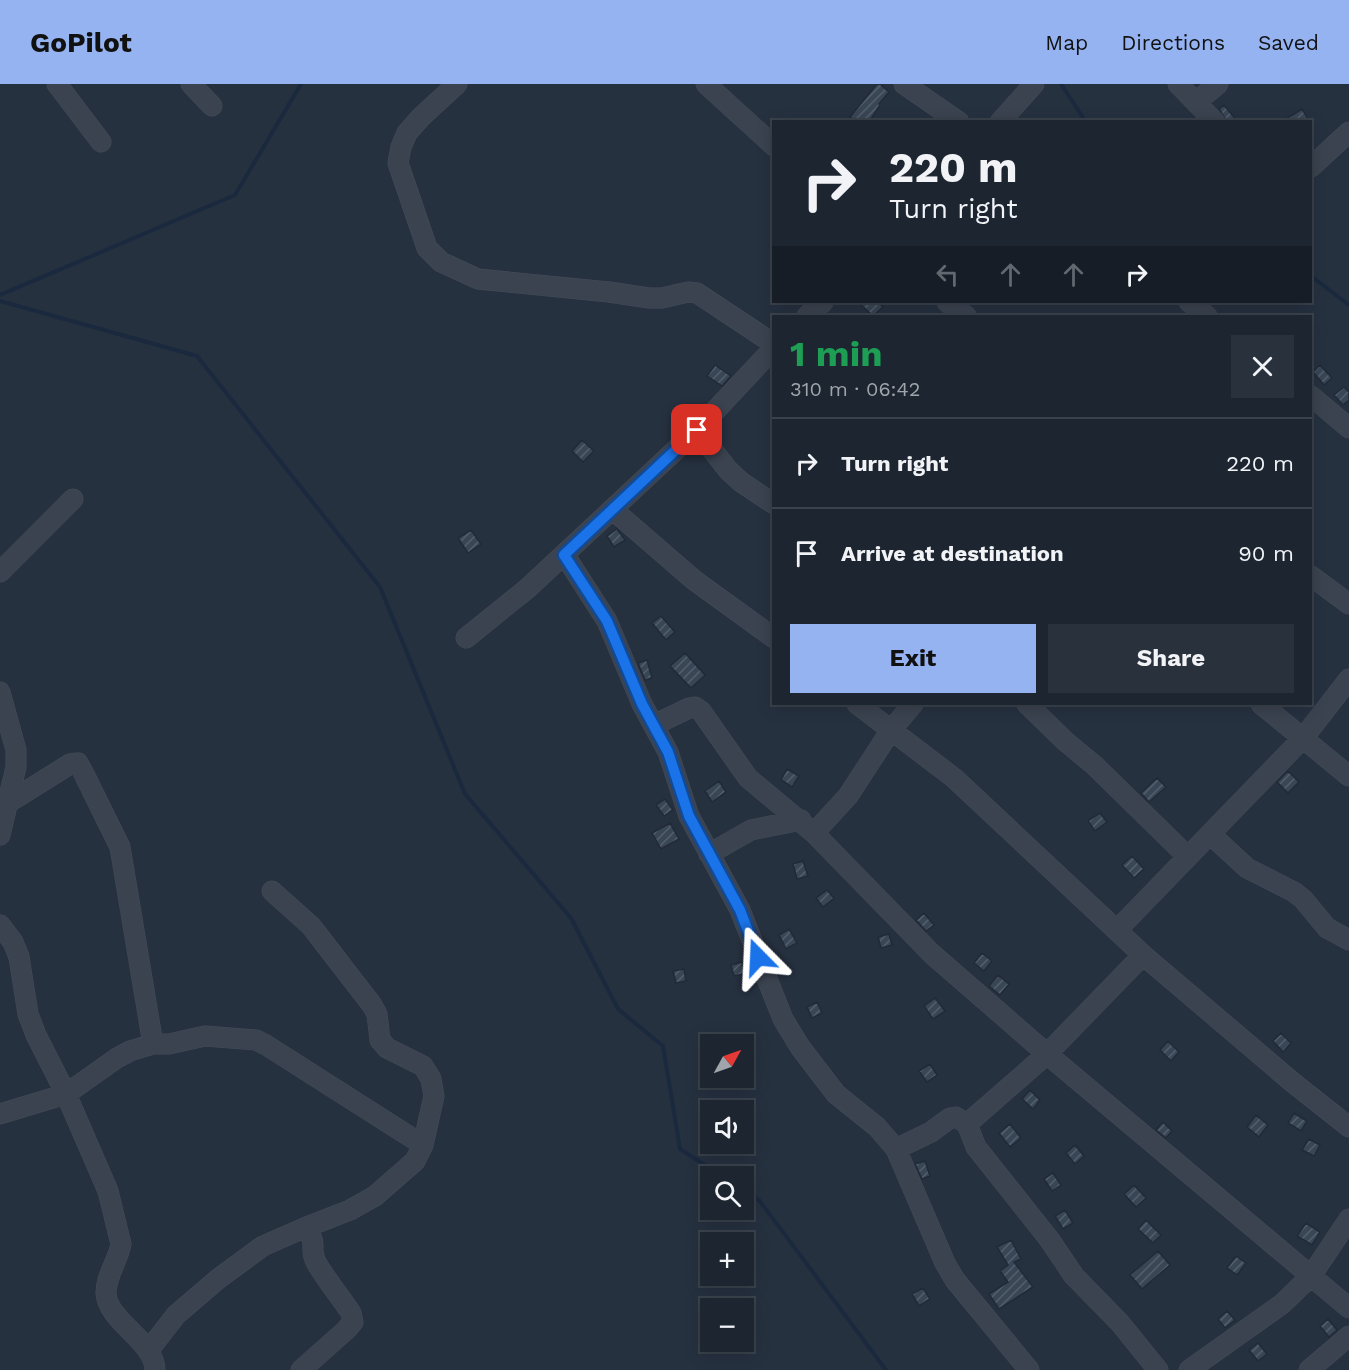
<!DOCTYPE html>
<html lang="en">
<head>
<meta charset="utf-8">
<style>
  body { margin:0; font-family:"Work Sans",sans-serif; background:#29313c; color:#f1f3f6; height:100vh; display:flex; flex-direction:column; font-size:22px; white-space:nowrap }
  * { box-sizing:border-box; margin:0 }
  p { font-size:20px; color:#a0a5ab }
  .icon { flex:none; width:33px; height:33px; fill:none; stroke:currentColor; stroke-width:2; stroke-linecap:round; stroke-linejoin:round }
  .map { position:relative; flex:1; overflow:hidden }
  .side { position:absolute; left:772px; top:231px; width:540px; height:390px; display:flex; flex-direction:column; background:#1c2530; border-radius:0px; box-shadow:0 3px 15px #0003,0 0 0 2px #3a424c }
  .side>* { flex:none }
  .guide { position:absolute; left:772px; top:36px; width:540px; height:183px; border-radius:0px; box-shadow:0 3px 15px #0003,0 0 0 2px #3a424c; background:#1c2530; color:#f1f3f6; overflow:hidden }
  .needle { width:39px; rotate:50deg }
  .fabs { position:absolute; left:700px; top:950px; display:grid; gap:12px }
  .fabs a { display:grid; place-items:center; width:54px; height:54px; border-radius:0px; background:#1c2530; box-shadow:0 3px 15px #0003,0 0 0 2px #3a424c; font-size:30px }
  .pin { position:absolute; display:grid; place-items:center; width:51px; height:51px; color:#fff; margin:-26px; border-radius:12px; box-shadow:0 3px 9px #0006 }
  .me { position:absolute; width:66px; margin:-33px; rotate:339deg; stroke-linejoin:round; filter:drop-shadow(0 0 4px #0008) }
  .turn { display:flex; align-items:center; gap:21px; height:126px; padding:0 18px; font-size:27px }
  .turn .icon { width:78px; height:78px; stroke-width:2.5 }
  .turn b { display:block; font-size:42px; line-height:51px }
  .lanes { display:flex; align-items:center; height:57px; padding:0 18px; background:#0003; justify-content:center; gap:30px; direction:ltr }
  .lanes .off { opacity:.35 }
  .round { display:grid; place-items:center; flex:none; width:63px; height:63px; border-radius:0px; background:#29313c }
  .overview { display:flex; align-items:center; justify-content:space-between; height:102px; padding:0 18px }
  h1 { font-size:36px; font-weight:700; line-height:45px; color:#1e9e55 }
  .primary-button { display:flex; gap:12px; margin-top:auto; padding:12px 18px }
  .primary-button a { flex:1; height:69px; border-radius:0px; background:#95b2f1; color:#111; font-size:24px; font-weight:700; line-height:69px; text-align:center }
  .primary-button a+a { background:#29313c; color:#f1f3f6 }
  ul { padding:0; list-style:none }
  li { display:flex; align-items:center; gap:18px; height:90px; padding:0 18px; border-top:2px solid #3a424c }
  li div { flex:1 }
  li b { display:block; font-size:22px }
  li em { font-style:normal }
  header { display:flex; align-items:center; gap:36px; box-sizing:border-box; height:84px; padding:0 30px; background:#95b2f1; color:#111 }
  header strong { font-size:28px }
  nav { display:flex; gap:33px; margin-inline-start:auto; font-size:21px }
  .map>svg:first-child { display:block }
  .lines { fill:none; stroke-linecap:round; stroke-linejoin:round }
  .stream { stroke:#1a293e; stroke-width:4 }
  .building { fill:url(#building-hatch); stroke:#212a37; stroke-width:1.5 }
  .minor-casing { stroke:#444c59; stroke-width:21 }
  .minor { stroke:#3b4350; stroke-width:20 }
  .route-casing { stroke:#114b97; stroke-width:15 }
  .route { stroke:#1a73e8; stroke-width:10 }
</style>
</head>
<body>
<header>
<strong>GoPilot</strong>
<nav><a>Map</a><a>Directions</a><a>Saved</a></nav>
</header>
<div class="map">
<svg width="1349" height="1286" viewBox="0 0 1349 1286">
  <defs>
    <pattern id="building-hatch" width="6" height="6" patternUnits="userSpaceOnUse" patternTransform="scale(1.5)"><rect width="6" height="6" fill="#394655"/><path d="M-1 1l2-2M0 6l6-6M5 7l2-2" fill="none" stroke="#535f6c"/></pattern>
  </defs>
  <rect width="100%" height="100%" fill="#263140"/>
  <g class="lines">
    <path class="stream" d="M1061,0L1086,38
      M1311,192L1349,221
      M0,211L235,111L301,0
      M0,217L197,272L380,503L465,710L571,834L618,925L663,962L680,1065L722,1092
      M744,1106L759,1116L886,1286"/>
  </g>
  <path class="building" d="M877,0H880L889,8L879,20L880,21L869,38H856L850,33Z
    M1224,21L1238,38H1227L1219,25Z
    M1302,25L1310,38H1281Z
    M858,218H878L883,223L873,232Z
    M715,281L731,292L722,302L707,292Z
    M1320,281L1332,294L1324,301L1313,288Z
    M1344,303L1349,308V316L1343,321L1334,311Z
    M582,356L594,367L583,378L572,367Z
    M617,445L625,456L614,463L607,452Z
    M471,446L481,460L468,469L458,454Z
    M661,532L675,548L666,556L652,539Z
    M685,569L705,591L691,604L670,582Z
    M647,576L652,594L645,596L638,579Z
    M787,685L799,692L792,703L781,696Z
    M1288,687L1299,698L1288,709L1277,698Z
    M1157,694L1166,703L1149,718L1141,709Z
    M719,697L726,708L712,718L705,707Z
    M665,715L673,726L664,732L656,721Z
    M1100,729L1107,738L1095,747L1088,737Z
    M670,739L679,755L661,765L652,749Z
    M1132,772L1144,785L1134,794L1122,781Z
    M803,777L808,792L797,795L793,780Z
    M827,806L834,814L823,823L816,814Z
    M924,829L934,841L926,847L916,836Z
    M789,845L797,859L786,865L779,851Z
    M889,850L892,861L881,864L878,853Z
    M982,869L992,877L984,887L974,879Z
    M742,878L745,890L734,892L731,881Z
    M684,885L686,897L676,899L673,887Z
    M998,891L1009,900L1000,911L989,902Z
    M935,914L945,927L933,935L924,922Z
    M817,918L822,929L812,934L807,923Z
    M1281,949L1291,959L1283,968L1273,957Z
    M1168,957L1179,968L1171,977L1160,966Z
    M930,980L937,991L927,998L919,987Z
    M1030,1006L1040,1016L1033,1025L1022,1015Z
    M1294,1029L1307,1037L1301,1047L1288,1039Z
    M1256,1031L1268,1041L1259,1053L1247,1043Z
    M1163,1038L1172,1047L1166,1054L1156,1046Z
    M1010,1040L1021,1054L1010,1063L999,1049Z
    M1309,1055L1320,1061L1314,1072L1302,1066Z
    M1075,1061L1084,1072L1075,1080L1066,1069Z
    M925,1077L930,1092L922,1095L915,1080Z
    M1053,1089L1061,1101L1052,1107L1044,1095Z
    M1134,1101L1146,1114L1136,1123L1124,1110Z
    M1065,1126L1073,1139L1063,1145L1055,1132Z
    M1146,1136L1161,1151L1153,1159L1138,1145Z
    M1306,1139L1320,1148L1312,1161L1297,1152Z
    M1011,1156L1021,1175L1014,1178L1033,1203L999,1225L989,1210L1008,1198L1000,1187L1008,1181L997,1163Z
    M1158,1167L1170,1181L1142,1205L1130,1191Z
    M1236,1172L1246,1179L1237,1191L1227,1184Z
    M923,1204L930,1215L919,1222L912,1210Z
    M1227,1227L1235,1236L1225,1244L1218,1235Z
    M1328,1235L1337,1246L1329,1253L1320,1242Z
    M1258,1259L1267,1270L1258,1277L1249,1266Z"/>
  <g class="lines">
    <defs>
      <path id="minor" d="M57,0L101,58
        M191,0L212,22
        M457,0L421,33L407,49L401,63L398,79L427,164L441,178L478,195L609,208L649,214H662L688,208L697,209L774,260
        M706,0L774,62
        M904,0L959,38
        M1178,0L1215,38
        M1196,18L1218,0
        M1000,38L1034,0
        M1311,83L1349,48
        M947,218L966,232
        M1189,218L1207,232
        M807,232L823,218
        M1311,312L1349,344
        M697,346L728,386L741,398L774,420
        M612,425L694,496L774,554
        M564,470L607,537L642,620L668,668L689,732L740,826L783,935L800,963L836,1010L877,1043L896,1065L945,1179L955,1196L1029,1286
        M0,488L73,415
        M1311,492L1349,520
        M466,554L528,504L697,346L774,264
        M0,608L16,666V683L0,751
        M857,620L954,694L1143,871L1291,997L1349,1043
        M1027,620L1065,657L1094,681L1188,773
        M1261,620L1349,692
        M654,641L689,624L695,623L701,627L748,694L814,749L932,870L1047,970L1349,1224
        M6,720L70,680L78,679L83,688L120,763L153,960
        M814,749L848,712L891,646L913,620
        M1210,750L1247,784L1294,808L1303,815L1327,844L1349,856
        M709,770L751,746L801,736
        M0,841L13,858L19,873L28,930L36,951L66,1010L108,1107L121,1160C118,1177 106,1191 106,1209C107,1237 155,1257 155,1286
        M1117,846L1304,653L1349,595
        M0,1030L66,1010L117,974L130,967L153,960H169L205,952L256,956L266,961L423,1061
        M967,1040L1047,970L1143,871
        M896,1065L931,1048L950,1034L956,1033L967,1040L976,1063L1049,1155L1074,1192L1120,1239L1158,1286
        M148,1267L176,1231L218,1195L263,1162L304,1144L350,1126L375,1112L415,1077L423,1061L434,1012L431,995L423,982L387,964L380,956L377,930L372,921L311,842L272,807
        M301,1286L346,1246L353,1238L351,1229C340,1212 326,1196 316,1178C308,1163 320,1159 304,1144
        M1189,1286L1282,1220L1311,1192L1349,1135
        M1309,1286L1349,1252"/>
    </defs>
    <use href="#minor" class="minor-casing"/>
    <use href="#minor" class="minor"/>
  </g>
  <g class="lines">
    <defs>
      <path id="route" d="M697,346L564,471L607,537L642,620L668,668L689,732L740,826L758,873"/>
    </defs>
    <use href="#route" class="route-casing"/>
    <use href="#route" class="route"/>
  </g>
</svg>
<div class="fabs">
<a><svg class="needle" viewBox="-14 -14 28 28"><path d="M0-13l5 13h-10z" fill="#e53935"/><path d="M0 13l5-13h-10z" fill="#a0a5ab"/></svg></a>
<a><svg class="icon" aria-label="sound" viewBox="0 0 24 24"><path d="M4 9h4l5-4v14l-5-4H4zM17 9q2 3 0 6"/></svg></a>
<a><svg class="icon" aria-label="search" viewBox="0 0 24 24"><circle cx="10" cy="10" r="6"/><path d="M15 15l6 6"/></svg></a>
<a>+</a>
<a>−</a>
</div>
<div class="pin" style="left:697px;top:346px;background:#d93025"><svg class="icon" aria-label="arrive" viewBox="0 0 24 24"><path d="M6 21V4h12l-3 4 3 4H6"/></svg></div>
<svg class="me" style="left:758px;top:873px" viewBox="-20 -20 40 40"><path d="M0-17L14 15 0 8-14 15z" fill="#1a73e8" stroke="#fff" stroke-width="4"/></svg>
<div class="guide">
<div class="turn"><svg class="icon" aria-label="right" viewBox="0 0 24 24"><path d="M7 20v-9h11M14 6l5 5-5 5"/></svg><div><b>220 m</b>Turn right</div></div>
<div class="lanes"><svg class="icon off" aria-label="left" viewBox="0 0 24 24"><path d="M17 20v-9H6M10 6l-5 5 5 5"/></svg><svg class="icon off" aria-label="ahead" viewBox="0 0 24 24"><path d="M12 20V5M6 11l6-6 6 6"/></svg><svg class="icon off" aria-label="ahead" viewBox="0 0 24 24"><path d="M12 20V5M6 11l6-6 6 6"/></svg><svg class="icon" aria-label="right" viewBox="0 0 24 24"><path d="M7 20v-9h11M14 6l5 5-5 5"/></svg></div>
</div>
<section class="side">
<div class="overview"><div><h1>1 min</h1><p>310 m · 06:42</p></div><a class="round"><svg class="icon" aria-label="close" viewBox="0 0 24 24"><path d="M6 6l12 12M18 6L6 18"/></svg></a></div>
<ul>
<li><svg class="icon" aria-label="right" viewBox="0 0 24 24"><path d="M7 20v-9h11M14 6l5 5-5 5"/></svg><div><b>Turn right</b></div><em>220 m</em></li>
<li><svg class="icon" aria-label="arrive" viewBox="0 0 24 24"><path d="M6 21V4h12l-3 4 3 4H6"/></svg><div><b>Arrive at destination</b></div><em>90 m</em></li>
</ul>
<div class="primary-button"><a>Exit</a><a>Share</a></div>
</section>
</div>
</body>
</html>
